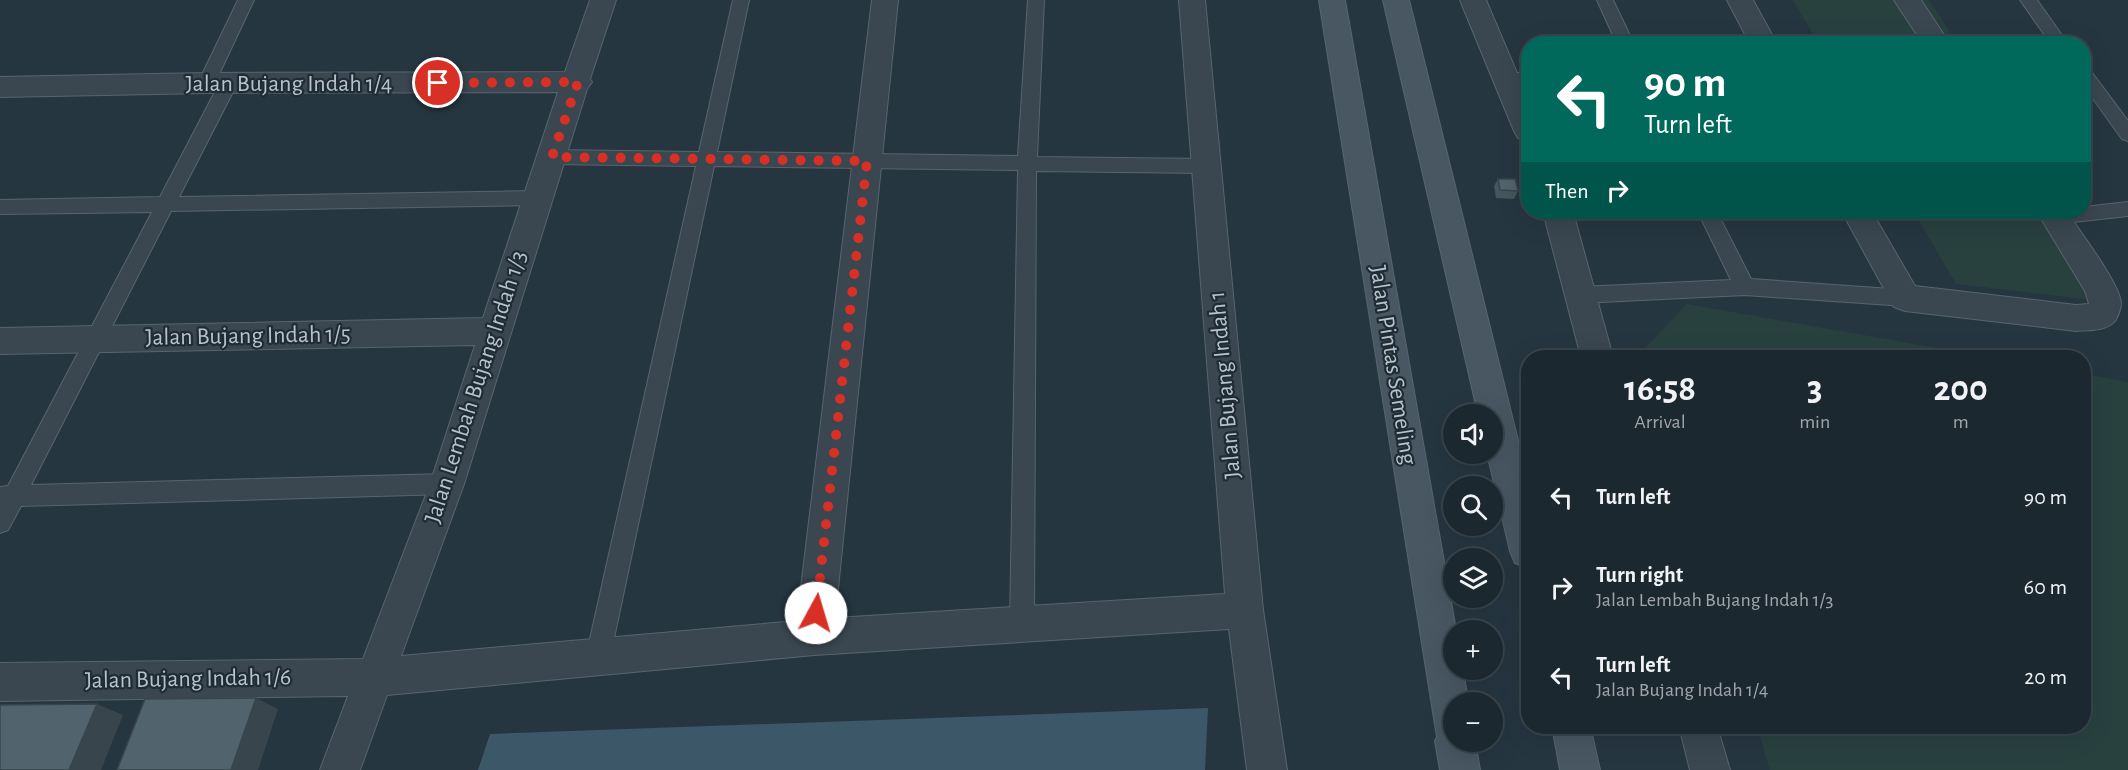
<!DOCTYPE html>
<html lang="en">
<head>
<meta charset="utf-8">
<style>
  body { margin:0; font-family:"Alegreya Sans",sans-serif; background:#29343c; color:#f1f3f6; height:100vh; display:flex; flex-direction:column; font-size:22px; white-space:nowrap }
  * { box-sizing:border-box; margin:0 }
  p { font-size:20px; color:#a0a6ab }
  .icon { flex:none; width:33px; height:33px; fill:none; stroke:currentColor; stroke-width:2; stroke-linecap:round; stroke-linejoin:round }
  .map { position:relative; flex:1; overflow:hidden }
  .panel { position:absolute; left:1521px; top:350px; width:570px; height:384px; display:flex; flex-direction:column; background:#1c2830; border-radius:24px; box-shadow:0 6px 24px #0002,0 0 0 2px #3a444c }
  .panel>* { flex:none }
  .hud { position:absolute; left:1521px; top:36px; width:570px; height:183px; border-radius:24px; box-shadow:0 6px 24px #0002,0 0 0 2px #3a444c; background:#00695c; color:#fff; overflow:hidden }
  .tools { position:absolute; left:1443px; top:404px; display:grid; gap:12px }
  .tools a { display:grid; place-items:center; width:60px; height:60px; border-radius:50%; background:#1c2830; box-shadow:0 6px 24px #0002,0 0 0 2px #3a444c; font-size:30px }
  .pin { position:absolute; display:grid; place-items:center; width:51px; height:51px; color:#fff; margin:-26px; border:3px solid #fff; border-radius:50%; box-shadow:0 2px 6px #0007 }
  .me { position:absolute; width:66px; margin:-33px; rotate:6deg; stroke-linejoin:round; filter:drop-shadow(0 0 4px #0008) }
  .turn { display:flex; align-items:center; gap:21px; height:126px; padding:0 24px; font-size:27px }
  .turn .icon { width:78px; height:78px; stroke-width:2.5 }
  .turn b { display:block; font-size:42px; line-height:51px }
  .then { display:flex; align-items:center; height:57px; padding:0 24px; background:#0003; gap:12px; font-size:22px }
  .eta { display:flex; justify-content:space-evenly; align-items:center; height:102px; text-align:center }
  .eta b { font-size:36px; font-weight:700; line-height:42px }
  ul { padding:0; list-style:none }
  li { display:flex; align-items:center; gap:18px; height:90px; padding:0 24px }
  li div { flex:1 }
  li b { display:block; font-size:22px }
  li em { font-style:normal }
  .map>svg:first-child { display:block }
  .green { fill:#28413f }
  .water { fill:#3c5768 }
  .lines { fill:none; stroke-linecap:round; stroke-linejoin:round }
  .lane-casing { stroke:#58656d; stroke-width:2 }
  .street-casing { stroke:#58656d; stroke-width:2 }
  .secondary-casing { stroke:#58656d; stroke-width:2 }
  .lane { fill:#3a4750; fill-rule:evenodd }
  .street { fill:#3a4750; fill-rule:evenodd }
  .secondary { fill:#485762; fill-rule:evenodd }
  .wall { fill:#46555d }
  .shaded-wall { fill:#39454c }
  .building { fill:#51636c; stroke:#39454c; stroke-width:1.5 }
  .route { stroke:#d93025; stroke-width:10; stroke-dasharray:0 18 }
  .labels { text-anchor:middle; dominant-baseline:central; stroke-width:4.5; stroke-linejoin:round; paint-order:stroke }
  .street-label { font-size:24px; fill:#b7c2ca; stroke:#1f2c35 }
</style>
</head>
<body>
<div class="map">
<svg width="2128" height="770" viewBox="0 0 2128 770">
  <rect width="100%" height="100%" fill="#263640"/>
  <path class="green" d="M1793,0H1929L1957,43H1818Z
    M1914,212H2067L2113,283L2093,300L1956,284Z
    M1687,304L1988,357H1649L1646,347Z
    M2084,374L2128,382V770H1770L1757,726H2084Z"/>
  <path class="water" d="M1208,708L1205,770H478L490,734Z"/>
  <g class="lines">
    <defs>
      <path id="lane" d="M238,0H254L213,87L207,89L201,87L198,83Z
        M733,0H749L717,152L1018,156L1028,0H1044L1037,157L1206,159L1213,161L1215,166L1213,171L1206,173L1036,171L1034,624L1030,632L1022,635L1014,632L1010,624L1018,170L714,166L610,657L606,665L598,669L590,665L586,657L696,166L551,164L544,162L542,157L544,152L551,150L699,152Z
        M1597,0H1613L1634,44H1617Z
        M2020,0H2037L2068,44H2051Z
        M2084,68L2090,70L2128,121V141L2122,139L2084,86Z
        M1528,72V84L1501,83L1498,79L1501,75Z
        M228,78L234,80L237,84L179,197L537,191L544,193L546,198L544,203L537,205L171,211L31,485L447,474L455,477L458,484L455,491L447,494L21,506L8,530L0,533V487L8,486L152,212L0,214V200L160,197L219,84L222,80Z
        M2128,202V216L2055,224L2048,222L2045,217L2049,212H2084V207Z
        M1698,212H1717L1751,279L1905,290L1912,292L1915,298L1912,304L1905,306L1745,295L1580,303L1573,301L1570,295L1573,289L1580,287L1731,280Z"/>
      <path id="street" d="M590,0H616L590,79L592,82L587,89L464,484L401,656L797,621L872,0H898L835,618L1225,594L1179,0H1205L1263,610L1287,770H1247L1229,629L814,655L387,695L360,770H320L348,696L0,701V663L363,659L430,484L475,345L0,354V328L483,318L558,92L207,93L0,97V77L207,73L565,72Z
        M1460,0H1486L1528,99V141L1518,138L1514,131Z
        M1727,0H1753L1777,44H1750Z
        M1894,0H1921L1950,44H1923Z
        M1543,212H1573L1613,357H1581Z
        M1842,212H1872L1915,286L2076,305L2089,304L2085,291L2037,212H2067C2079,230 2120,284 2121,303C2121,308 2118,316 2115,321C2107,331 2088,330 2076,331L1905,311L1894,307Z
        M1679,726H1717L1730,770H1690Z"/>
      <path id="secondary" d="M1319,0H1345L1456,630H1454V669H1463L1468,702H1454V741H1475L1480,770H1440L1435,741L1437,737Z
        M1383,0H1409L1528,481V568L1515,563L1510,551L1487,453H1492V414H1478Z
        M1552,726H1590L1600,770H1560Z"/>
    </defs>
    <use href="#lane" class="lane-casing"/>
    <use href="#street" class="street-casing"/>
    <use href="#secondary" class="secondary-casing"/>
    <use href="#lane" class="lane"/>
    <use href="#street" class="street"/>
    <use href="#secondary" class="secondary"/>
  </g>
  <path class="wall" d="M1498,179L1518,191L1514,199L1496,198L1494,186Z"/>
  <path class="shaded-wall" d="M256,698L278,709L258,770H231Z
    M97,704L123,715L101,770H69Z"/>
  <path class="building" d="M1498,179H1515L1518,191L1500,190Z
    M256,698L231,770H117L145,699Z
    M97,704L69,770H0V705Z"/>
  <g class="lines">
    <path class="route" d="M438,83L578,82L552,157L867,161L816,613"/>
  </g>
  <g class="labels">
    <g class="street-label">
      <text x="289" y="84">Jalan Bujang Indah 1/4</text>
      <text transform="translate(248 336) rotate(-1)">Jalan Bujang Indah 1/5</text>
      <text transform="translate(1393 365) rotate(81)">Jalan Pintas Semeling</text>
      <text transform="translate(1225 385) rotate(-95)">Jalan Bujang Indah 1</text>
      <text transform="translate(476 387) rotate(-72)">Jalan Lembah Bujang Indah 1/3</text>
      <text transform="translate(188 679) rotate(-1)">Jalan Bujang Indah 1/6</text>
    </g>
  </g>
</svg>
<div class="tools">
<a><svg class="icon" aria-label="sound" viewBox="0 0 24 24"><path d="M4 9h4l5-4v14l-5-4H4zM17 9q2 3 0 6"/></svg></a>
<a><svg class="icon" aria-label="search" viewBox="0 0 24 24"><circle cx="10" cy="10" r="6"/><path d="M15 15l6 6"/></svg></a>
<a><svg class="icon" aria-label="layers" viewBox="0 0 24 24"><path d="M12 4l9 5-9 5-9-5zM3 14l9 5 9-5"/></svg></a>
<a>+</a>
<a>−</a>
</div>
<div class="pin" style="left:438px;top:83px;background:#d93025"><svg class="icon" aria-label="arrive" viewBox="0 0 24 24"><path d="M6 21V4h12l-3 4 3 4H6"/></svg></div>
<svg class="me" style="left:816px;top:613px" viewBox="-20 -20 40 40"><circle r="19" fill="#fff"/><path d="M0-13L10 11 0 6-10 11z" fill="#d93025"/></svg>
<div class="hud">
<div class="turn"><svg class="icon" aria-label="left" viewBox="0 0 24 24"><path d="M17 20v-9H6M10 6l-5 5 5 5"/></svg><div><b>90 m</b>Turn left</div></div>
<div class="then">Then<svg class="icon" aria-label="right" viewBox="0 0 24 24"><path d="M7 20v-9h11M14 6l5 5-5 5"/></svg></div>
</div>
<section class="panel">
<div class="eta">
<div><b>16:58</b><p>Arrival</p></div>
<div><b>3</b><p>min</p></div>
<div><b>200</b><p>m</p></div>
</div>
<ul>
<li><svg class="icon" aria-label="left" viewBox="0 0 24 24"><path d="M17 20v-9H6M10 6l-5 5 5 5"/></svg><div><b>Turn left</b></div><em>90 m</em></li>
<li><svg class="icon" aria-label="right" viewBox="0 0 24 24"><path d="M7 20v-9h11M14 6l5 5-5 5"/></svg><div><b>Turn right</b><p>Jalan Lembah Bujang Indah 1/3</p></div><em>60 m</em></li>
<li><svg class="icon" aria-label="left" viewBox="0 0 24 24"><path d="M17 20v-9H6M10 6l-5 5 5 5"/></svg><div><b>Turn left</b><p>Jalan Bujang Indah 1/4</p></div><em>20 m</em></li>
</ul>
</section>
</div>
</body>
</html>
